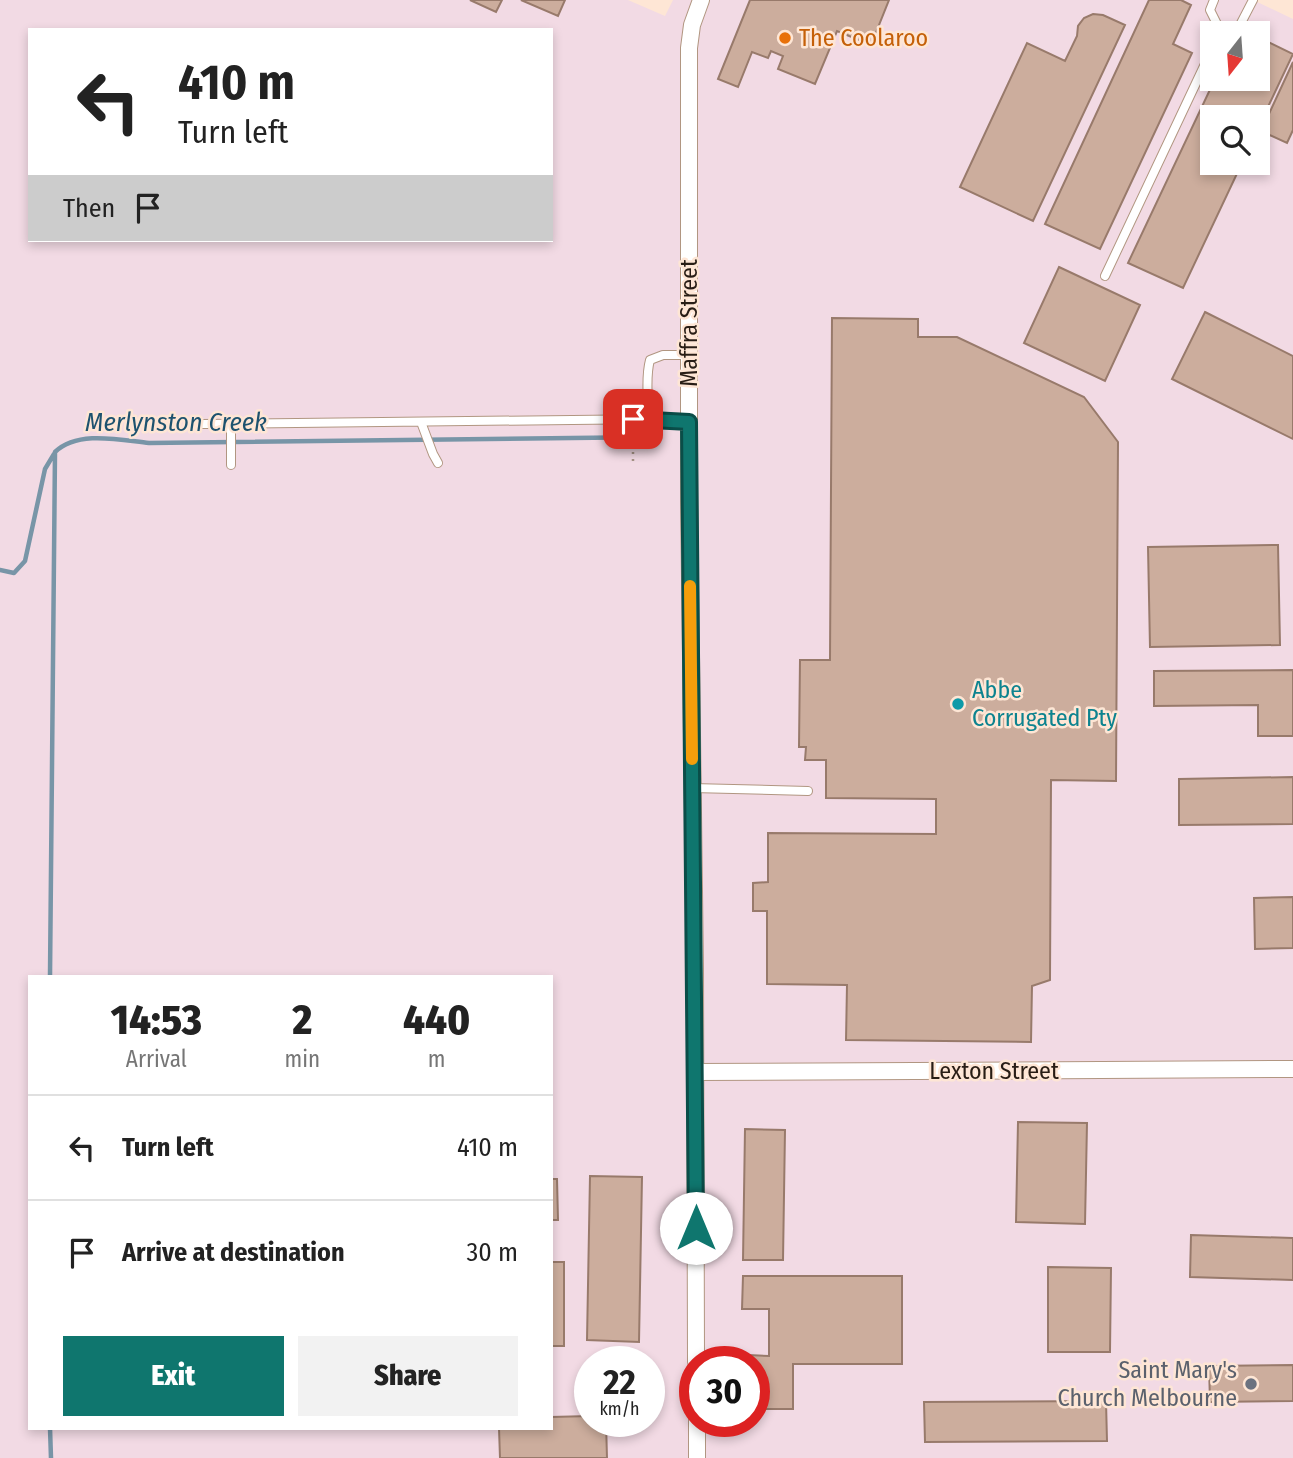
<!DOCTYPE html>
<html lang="en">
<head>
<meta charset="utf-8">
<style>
  body { margin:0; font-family:"Fira Sans Condensed",sans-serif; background:#f2f2f2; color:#222; height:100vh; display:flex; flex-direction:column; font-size:26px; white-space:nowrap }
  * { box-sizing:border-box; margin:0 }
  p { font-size:23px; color:#767676 }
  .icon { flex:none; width:38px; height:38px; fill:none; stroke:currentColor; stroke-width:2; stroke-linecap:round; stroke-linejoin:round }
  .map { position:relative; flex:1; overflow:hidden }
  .details { position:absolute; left:28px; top:975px; width:525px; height:455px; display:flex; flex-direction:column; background:#fff; border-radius:0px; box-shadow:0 4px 10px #0003 }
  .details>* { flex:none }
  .banner { position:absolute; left:28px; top:28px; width:525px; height:214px; border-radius:0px; box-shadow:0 4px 10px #0003; background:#fff; color:#222; overflow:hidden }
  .needle { width:46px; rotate:197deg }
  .fabs { position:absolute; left:1200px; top:21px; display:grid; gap:14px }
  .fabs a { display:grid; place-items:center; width:70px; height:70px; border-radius:0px; background:#fff; box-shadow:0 4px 10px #0003; font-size:35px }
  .speed { position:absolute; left:574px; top:1346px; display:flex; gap:14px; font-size:35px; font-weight:700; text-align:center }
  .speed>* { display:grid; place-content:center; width:91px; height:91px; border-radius:50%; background:#fff; box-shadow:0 4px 10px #0003; line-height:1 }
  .speed small { font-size:18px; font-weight:400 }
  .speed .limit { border:10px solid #d22; background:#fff; color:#111 }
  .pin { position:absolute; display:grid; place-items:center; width:60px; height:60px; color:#fff; margin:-30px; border-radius:14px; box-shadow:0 4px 10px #0006 }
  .me { position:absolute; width:77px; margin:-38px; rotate:0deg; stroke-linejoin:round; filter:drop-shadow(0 0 5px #0008) }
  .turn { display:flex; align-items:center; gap:24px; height:147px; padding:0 35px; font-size:32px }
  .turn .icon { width:91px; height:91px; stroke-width:2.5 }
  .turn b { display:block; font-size:49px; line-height:60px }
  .then { display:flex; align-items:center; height:66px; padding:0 35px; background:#0003; gap:14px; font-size:26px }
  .eta { display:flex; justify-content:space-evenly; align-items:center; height:119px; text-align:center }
  .eta b { font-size:42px; font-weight:800; line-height:49px }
  .button { display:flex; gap:14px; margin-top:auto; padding:14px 35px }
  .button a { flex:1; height:80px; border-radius:0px; background:#0f766e; color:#fff; font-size:28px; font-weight:800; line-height:80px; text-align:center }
  .button a+a { background:#f2f2f2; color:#222 }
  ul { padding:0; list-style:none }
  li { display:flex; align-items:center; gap:21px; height:105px; padding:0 35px; border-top:2px solid #e0e0e0 }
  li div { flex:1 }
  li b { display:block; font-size:26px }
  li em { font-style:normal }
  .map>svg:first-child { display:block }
  .industrial { fill:#f2dae4; fill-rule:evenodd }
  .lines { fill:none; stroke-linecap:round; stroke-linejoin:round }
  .stream { stroke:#7895a7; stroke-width:4.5 }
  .building { fill:#ccad9d; stroke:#987a6b; stroke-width:2 }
  .lane-casing { stroke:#b19681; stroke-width:10 }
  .street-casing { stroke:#b19681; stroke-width:18 }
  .path { stroke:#a79487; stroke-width:2.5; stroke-dasharray:2 5; stroke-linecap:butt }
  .lane { stroke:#fff; stroke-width:8 }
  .street { stroke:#fff; stroke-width:16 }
  .route-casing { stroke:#0a4d48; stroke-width:18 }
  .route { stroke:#0f766e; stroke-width:12 }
  .slow { stroke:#f59e0b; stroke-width:12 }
  .food-dot { fill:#e8710a; stroke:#fee6d5; stroke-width:2.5 }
  .culture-dot { fill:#0f9aa8; stroke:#fee6d5; stroke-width:2.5 }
  .worship-dot { fill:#6b7280; stroke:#fee6d5; stroke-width:2.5 }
  .labels { text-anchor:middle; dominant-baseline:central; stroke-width:5; stroke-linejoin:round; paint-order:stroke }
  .food-label { font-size:24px; fill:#c56008; stroke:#fee6d5; text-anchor:start }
  .street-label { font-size:24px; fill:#281d15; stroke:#fee6d5 }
  .culture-label { font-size:24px; fill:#0d838f; stroke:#fee6d5; text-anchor:start }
  .worship-label { font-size:24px; fill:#5b616d; stroke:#fee6d5; text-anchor:end }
  .water-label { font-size:26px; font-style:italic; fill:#1d526f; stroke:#fee6d5 }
</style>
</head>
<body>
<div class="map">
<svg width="1293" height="1458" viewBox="0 0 1293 1458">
  <rect width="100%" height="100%" fill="#fee6d5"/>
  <path class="industrial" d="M0,0H628L665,16L673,0H1253L1293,19V1458H0ZM30,30H551V240H30ZM1213,33H1258V79H1213ZM1213,117H1258V163H1213ZM30,976H551V1428H30ZM590,1362H649V1421H590ZM695,1362H754V1421H695Z"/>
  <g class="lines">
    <path class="stream" d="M0,570L14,573L25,561L45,469L54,454
      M50,976L55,452C78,430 120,440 149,443L657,437
      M50,1428L51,1458"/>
  </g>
  <path class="building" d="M470,0H502L496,12Z
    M521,0H565L558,16Z
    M750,0H889L871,45L837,31L815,84L778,69L783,56L771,51L768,58L752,52L738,87L718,79Z
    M1149,0H1181L1191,5L1173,44L1192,53L1100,249L1045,224Z
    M1093,14L1103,15L1125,25L1033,221L960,187L1027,43L1065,61L1077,36L1078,26L1084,18Z
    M1258,37L1293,54L1258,128V117H1213V163H1242L1183,288L1128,263L1215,79H1258Z
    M1293,62V130L1287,143L1261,131Z
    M1059,267L1140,305L1105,381L1024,343Z
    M1205,312L1293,356V439L1172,379Z
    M832,318L918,319V337H957L1084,397L1118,442L1116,781L1051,780L1050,980L1032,986L1031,1042L846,1040L847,985L767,984V911H753V883L768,882V833L936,834V799L826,798V760H805L806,747H799L800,660H830Z
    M1278,545L1280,645L1150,647L1148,547Z
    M1293,670V736H1258V705L1154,706V671Z
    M1293,777V824L1179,825V779Z
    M1293,897V948L1255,949L1254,898Z
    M1018,1122L1087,1123L1085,1224L1016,1222Z
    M745,1129L785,1130L783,1260H743Z
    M590,1176L642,1177L639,1342L587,1340Z
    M551,1179H557L558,1220H551Z
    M1191,1235L1293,1238V1280L1190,1277Z
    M551,1262H564V1346H551Z
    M1048,1267L1111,1268L1110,1352H1048Z
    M743,1276H902V1364H793V1409H754V1362H749V1355L769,1356V1309H742Z
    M1293,1365V1401L1210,1402L1209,1366Z
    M1106,1401L1107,1441L925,1442L924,1402Z
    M590,1416V1421H606L607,1458H500L499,1428H551V1417Z"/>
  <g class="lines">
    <defs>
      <path id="lane" d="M1214,0L1210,10L1220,30
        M1220,30L1240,25L1253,0
        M1105,276L1213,47
        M421,422L433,454L438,463
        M689,422C679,421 662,423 654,417C645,410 647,371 650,360L663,355H689
        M201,424L658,419
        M231,424V465
        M692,788L808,791"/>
      <path id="street" d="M695,1072L1293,1069
        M696,1362L695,969L689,501V48L692,25L701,0
        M697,1421V1458"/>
    </defs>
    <use href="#lane" class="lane-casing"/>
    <use href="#street" class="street-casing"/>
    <path class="path" d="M633,461V429"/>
    <use href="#lane" class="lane"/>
    <use href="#street" class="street"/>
  </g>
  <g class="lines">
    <defs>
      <path id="route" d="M633,419L689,422L696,1228"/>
    </defs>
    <use href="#route" class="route-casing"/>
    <use href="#route" class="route"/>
    <path class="slow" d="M690,586L692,759"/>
  </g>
  <circle class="food-dot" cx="785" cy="38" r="7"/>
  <circle class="culture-dot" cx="958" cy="704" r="7"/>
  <circle class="worship-dot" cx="1251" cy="1384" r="7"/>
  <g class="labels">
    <g class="food-label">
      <text x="799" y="38">The Coolaroo</text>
    </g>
    <g class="street-label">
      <text transform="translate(689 323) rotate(-90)">Maffra Street</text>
      <text x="994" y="1071">Lexton Street</text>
    </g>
    <g class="culture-label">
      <text x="972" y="690">Abbe<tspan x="972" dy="28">Corrugated Pty</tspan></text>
    </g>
    <g class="worship-label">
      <text x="1237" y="1370">Saint Mary's<tspan x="1237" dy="28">Church Melbourne</tspan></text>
    </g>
    <g class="water-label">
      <text x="176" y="422">Merlynston Creek</text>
    </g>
  </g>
</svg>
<div class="fabs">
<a><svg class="needle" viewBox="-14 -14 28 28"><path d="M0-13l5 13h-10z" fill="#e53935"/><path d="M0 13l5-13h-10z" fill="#767676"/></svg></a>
<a><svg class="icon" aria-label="search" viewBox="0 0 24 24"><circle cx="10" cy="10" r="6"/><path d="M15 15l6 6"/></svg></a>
</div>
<div class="speed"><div>22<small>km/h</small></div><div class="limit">30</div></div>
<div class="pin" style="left:633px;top:419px;background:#d93025"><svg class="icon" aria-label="arrive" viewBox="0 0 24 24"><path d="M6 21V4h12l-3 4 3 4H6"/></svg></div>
<svg class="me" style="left:696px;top:1228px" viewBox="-20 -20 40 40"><circle r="19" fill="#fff"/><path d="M0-13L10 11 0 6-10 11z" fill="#0f766e"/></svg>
<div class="banner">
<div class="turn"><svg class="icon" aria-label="left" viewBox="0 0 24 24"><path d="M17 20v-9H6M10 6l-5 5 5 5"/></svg><div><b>410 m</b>Turn left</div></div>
<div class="then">Then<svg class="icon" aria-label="arrive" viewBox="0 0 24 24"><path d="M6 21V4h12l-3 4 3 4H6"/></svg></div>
</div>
<section class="details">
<div class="eta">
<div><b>14:53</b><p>Arrival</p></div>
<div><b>2</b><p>min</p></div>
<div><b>440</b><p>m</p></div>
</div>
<ul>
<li><svg class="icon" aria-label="left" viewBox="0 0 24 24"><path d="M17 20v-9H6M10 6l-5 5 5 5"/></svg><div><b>Turn left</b></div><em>410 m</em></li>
<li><svg class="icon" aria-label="arrive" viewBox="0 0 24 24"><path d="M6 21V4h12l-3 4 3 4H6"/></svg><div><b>Arrive at destination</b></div><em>30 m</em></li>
</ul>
<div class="button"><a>Exit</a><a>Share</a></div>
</section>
</div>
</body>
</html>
